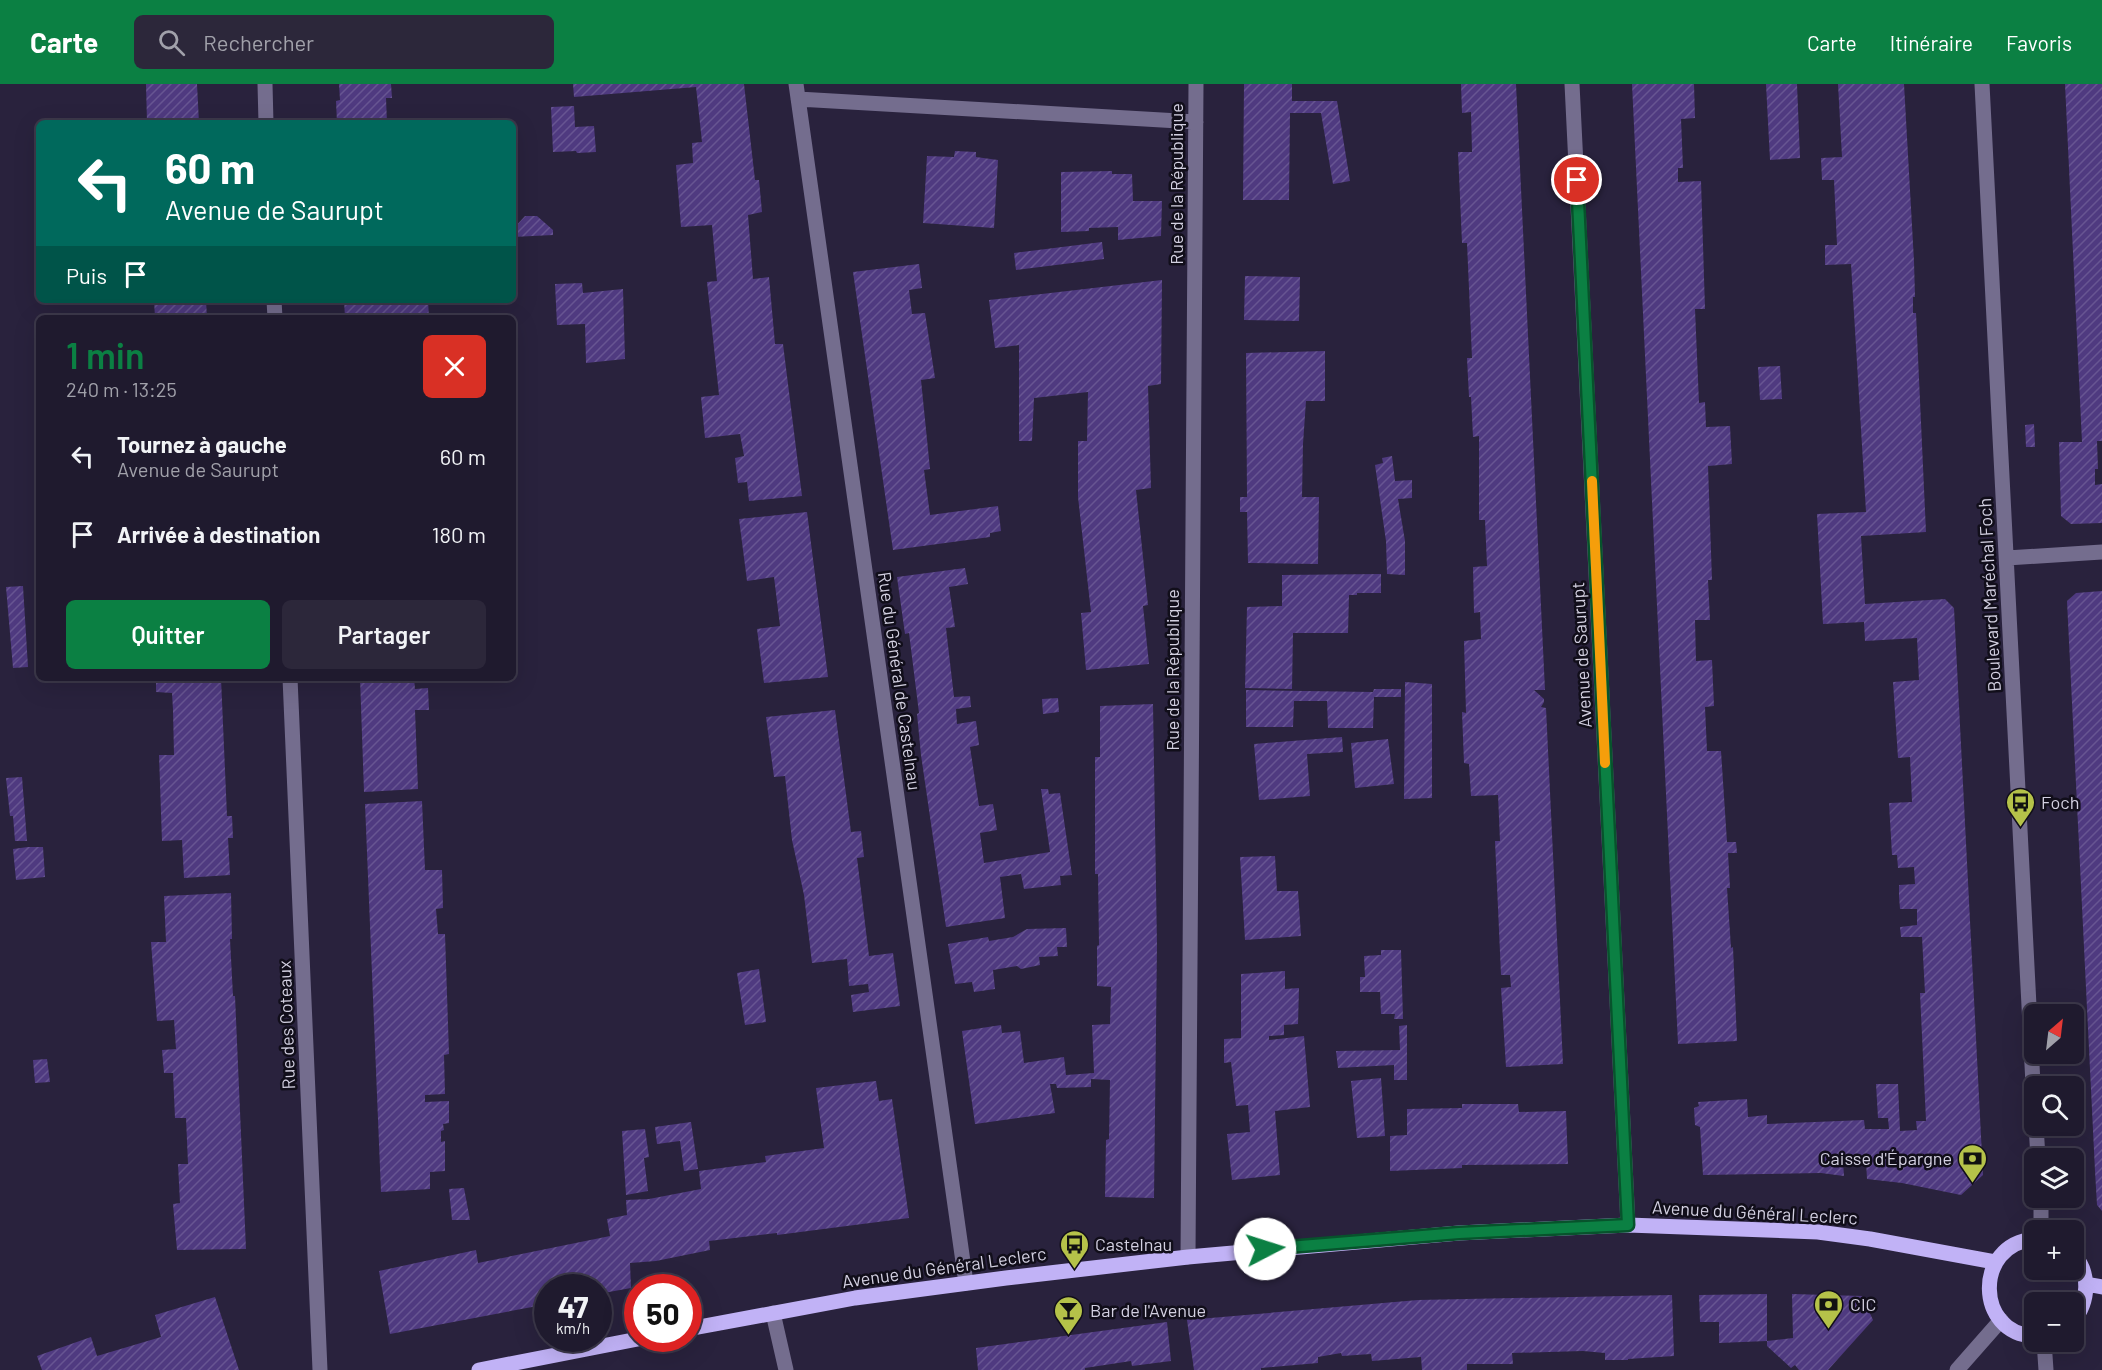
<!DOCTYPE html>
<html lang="fr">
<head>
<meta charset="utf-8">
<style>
  body { margin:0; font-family:Barlow,sans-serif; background:#2c273a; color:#f1f3f6; height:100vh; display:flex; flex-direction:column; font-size:22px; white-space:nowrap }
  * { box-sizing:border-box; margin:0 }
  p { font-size:20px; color:#a1a1aa }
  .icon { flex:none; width:33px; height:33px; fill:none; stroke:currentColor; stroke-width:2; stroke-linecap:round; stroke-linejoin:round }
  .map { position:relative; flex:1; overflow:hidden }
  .drawer { position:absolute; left:36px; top:231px; width:480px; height:366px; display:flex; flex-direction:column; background:#1f1a2e; border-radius:9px; box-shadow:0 6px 24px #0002,0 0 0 2px #3c384a }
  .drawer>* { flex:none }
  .top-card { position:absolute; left:36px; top:36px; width:480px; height:183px; border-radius:9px; box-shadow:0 6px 24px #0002,0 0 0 2px #3c384a; background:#00695c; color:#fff; overflow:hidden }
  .needle { width:39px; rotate:28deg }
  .buttons { position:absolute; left:2024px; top:920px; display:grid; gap:12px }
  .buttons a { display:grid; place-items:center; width:60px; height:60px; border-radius:9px; background:#1f1a2e; box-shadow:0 6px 24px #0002,0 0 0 2px #3c384a; font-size:30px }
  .speed { position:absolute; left:534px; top:1190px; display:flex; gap:12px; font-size:30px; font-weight:700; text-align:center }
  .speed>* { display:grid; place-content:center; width:78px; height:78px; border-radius:50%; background:#1f1a2e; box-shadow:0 6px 24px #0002,0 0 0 2px #3c384a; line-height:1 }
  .speed small { font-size:15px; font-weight:400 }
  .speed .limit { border:9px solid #d22; background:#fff; color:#111 }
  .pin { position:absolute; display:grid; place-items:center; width:51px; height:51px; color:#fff; margin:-26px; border:3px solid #fff; border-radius:50%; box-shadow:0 2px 6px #0007 }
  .me { position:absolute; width:66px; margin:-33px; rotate:85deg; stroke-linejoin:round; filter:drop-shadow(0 0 4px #0008) }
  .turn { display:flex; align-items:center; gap:21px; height:126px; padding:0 30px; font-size:27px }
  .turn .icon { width:78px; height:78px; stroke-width:2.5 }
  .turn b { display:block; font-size:42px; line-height:51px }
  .then { display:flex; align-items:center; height:57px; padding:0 30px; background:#0003; gap:12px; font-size:22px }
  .round { display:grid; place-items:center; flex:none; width:63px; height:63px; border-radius:9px; background:#2c273a }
  .headline { display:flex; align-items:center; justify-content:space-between; height:102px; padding:0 30px }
  h1 { font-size:36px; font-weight:600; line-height:45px; color:#0b8043 }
  .cta { display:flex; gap:12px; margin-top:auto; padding:12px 30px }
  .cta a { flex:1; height:69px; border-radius:9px; background:#0b8043; color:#fff; font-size:24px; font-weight:600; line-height:69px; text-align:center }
  .cta a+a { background:#2c273a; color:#f1f3f6 }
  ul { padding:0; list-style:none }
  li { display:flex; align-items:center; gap:18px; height:78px; padding:0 30px }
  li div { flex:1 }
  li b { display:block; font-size:22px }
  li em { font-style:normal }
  header { display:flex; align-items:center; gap:36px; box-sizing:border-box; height:84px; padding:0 30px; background:#0b8043; color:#fff }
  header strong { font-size:28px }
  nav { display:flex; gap:33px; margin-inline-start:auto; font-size:21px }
  .search { width:420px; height:54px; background:#2c273a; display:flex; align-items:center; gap:15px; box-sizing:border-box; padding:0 21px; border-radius:9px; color:#a1a1aa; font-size:22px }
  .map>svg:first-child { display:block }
  .building { fill:url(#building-hatch) }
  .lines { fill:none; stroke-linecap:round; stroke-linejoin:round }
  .minor { stroke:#746d8e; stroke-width:15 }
  .major { stroke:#c1b2f6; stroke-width:15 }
  .route-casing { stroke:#07532c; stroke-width:15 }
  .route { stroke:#0b8043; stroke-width:10 }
  .slow { stroke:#f59e0b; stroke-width:10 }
  .labels { text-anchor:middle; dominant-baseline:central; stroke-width:5; stroke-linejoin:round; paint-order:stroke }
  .street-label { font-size:18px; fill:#d3d0e1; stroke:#110e1a }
  .poi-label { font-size:18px; fill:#d3d0e1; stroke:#110e1a; text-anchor:start }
</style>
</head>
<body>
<header>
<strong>Carte</strong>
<div class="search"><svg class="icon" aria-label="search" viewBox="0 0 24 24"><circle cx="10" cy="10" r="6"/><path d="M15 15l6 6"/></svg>Rechercher</div>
<nav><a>Carte</a><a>Itinéraire</a><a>Favoris</a></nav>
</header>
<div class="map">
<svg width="2102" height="1286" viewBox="0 0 2102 1286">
  <defs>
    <pattern id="building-hatch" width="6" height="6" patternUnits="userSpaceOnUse" patternTransform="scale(1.5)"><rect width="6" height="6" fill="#4f3a80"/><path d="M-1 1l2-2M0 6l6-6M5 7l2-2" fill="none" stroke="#675592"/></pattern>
  </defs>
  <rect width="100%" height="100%" fill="#29223d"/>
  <path class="building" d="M146,0H197L199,39H147Z
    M339,0H391L392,14H386L387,39H337L336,17L340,16Z
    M573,0H744L755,96H759L762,128L748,131L753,195L769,193L775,260H783L802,412L749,417L747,398L738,399L735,374L744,372L740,350L705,354L701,313L719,311L707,198L717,197L712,141L681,143L676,81L693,79L692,59L702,58L696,3L574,13Z
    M1244,0H1292V17H1337L1350,97L1333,100L1321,29H1290L1289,116H1243Z
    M1461,0H1516L1545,606H1534L1544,615V618L1541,623L1546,624L1563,980L1506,983L1501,904L1511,903L1510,891H1501L1495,757H1500L1498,711L1471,712L1469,680L1464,679L1462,628L1466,629L1464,557L1481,555L1480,528L1474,529L1473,483L1487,482L1485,436H1479V352L1473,353L1471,313H1469L1467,274H1472L1467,159H1462L1458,68H1472L1471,28L1462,29Z
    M1632,0H1694L1695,34L1681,35L1683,84H1678V98L1701,97L1705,225H1695L1699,319L1705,318L1706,343L1730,342L1732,380L1708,382L1712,496H1708L1710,536H1695L1696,577L1712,576L1714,622L1705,623L1707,667H1721L1727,758H1736L1737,769H1728L1730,804H1727L1731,864L1733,863L1737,957L1678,960Z
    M1766,0H1797L1800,74L1770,76Z
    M1838,0H1904L1914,177L1915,213H1913V229H1916L1926,448L1861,452L1865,520L1945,515L1954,524L1983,1091L1961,1111L1902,1099L1867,1095L1866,1078H1843L1844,1092L1821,1089L1703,1091L1700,1043L1695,1041L1694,1024L1699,1022L1698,1018L1747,1015L1748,1033L1767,1031V1040L1864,1036L1865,1045H1889L1888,1034H1878L1876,1000H1898L1900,1047L1917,1046L1916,1037H1926L1920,909H1925L1922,853H1901L1900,843L1917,841V825H1900L1899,812V801L1915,800L1914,783L1898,784L1897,771H1892L1889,719L1912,718L1910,673L1898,674L1893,598L1919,596L1917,554L1865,557L1864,538L1823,540L1817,430L1866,428L1851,180L1825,181V161H1837L1834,96H1822L1821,74L1842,73Z
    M2065,0H2102V357H2097L2098,385H2095V401L2102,400V439L2071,440L2061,432L2059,358H2082Z
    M574,22L575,43L594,42L596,68L577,69L576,67L553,68L551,23Z
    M955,67L976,68V73L998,76L994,144L923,139L927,72L954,73Z
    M1112,87V90H1132L1133,117H1162L1161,152L1118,156V143L1089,144V147L1061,148V88Z
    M525,132H537L553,146V151L513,153V145Z
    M1102,158L1104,175L1016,186L1014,169Z
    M919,180L922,204L909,206L912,230L925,229L935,294L921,296L930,385L924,386L930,431L998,422L1001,447L990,449V453L893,466L853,188Z
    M1245,192L1300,193L1299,237L1244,236Z
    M1162,196L1161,300L1148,302L1151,404L1136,406L1148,521L1143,522L1149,580L1086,586L1081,529L1091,528L1078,413V357H1087L1088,308L1034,314L1032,357H1019V261L995,264L989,216Z
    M582,199L583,209L623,205L625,275L586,279L585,240L557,241L555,200Z
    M154,216H206L207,234H155Z
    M344,216H428L429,234H345Z
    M1325,267V317H1306L1303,360L1302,413H1319L1318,480L1248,479L1247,428H1240V413H1247L1246,269Z
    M1780,282L1782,315L1760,316L1758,283Z
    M2034,340L2035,363H2026L2025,341Z
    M1392,372L1395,397L1412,396V414L1398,415L1405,457V491L1387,490L1386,457L1375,381L1383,379L1382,374Z
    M807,428L828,593L764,599L757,545L780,542L774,493L747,497L739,435Z
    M965,484L968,500L949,503L955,543L946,544L954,613L970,612L971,623L956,625L957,640L976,637L979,661L970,663L979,722L993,720L997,746L980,749L984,779L1050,768L1041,705H1048L1049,710L1060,709L1072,791L1060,792L1061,801L1024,805L1021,790L1000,793L1005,834L946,843L921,671L917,630L919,629L909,549L905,550L897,493Z
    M1381,490V509H1357V511H1349L1348,549H1293L1292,605L1245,604L1247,523L1282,522V491Z
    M23,502L28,583L13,584L6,503Z
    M2102,507V1127L2097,1121L2095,1087L2067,517L2076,509Z
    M156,594H221L227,732H232L233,754H228L230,791L184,794L182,756L162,757L159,671H174L173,626L172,609L156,608Z
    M360,594H414L415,605L428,604L429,626H415L418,705L364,708Z
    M1405,598L1432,600V714L1404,715Z
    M1374,605H1401V613H1374L1373,644H1328L1327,617H1294L1293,643H1246V606L1373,608Z
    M1058,614L1059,628L1043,630L1042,615Z
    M1153,620L1157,861L1154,1114L1105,1113L1106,1056L1109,1055L1110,996L1091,995V1003L1057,1004L1056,1000H1050L1055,1029L975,1040L962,947L1001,941L1002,949L1020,947L1024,979L1064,973L1066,991L1094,989L1092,941L1110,940L1111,903L1097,902V862L1099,861L1098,790H1095V673H1100V622Z
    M835,626L851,748L861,747L864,773L857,774L869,872L893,869L900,922L853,928L851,911L869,908L868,900L849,902L847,875L812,879L804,811L792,756L785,692L774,693L766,633Z
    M1342,653L1343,668L1307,670L1310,712L1259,716L1254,660Z
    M1388,655L1394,700L1355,704L1351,659Z
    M22,693L27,757H15L13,732H10L6,694Z
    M422,717L425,786H442L443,824L436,825L438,850H445L449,970L444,971L445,1010L425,1011V1018L449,1017V1039L443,1040L444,1046L441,1047V1058L445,1057V1087L430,1088V1105L381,1108L365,720Z
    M28,763H43L45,793L16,796L13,765Z
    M1275,772L1277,807H1298L1301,852L1245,856L1240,773Z
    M231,809L232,855H230L233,912H235L246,1165L177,1166L173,1120L180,1119L178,1080H188L186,1034H175L173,989H164L162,966L176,965L174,936L157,937L151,858H166L164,812Z
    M1066,844L1067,863H1057L1058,872L1039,873L1040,881L1021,885L1017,882L993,886L995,905L974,908L972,898L955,900L948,860L988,853L989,857L1013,853L1027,845Z
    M1381,866H1401L1403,935H1394L1395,930H1381L1380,908H1360V893H1365L1364,872L1381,871Z
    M759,885L766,938L745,941L737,889Z
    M1285,887V905L1299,904L1298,940L1284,941V951L1269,952V956L1304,952L1310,1023L1275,1027L1280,1091L1232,1096L1227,1050L1250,1048L1248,1021L1236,1022L1231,978L1224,979V955L1241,954V890Z
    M1407,941V996H1394V981L1338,984L1336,967L1400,966L1399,942Z
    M47,975L50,998L35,999L33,976Z
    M1381,994L1385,1052L1357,1054L1351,997Z
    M876,997L879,1017L892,1015L909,1134L777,1151V1149L768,1150L709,1157L710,1166L656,1177L630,1179L631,1204L598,1210V1203H548V1220L390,1250L379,1187L476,1166L478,1179L610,1152L607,1135L627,1131L626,1116L649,1115L701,1105L699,1087L766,1078L765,1072L824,1064L816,1004Z
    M1462,1020H1518L1519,1028L1566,1027L1568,1080L1462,1081V1084L1390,1087V1052L1407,1051V1025L1462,1024Z
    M691,1038L698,1085L684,1087L680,1057L657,1060L655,1043Z
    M645,1045L649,1073L644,1074L648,1107L626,1111L622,1047Z
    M464,1104L470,1136H452L449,1105Z
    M1767,1210V1257L1719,1259V1238H1700L1699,1211Z
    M1792,1210L1862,1212L1873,1236L1828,1286H1799L1795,1281L1791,1284L1767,1262V1257L1793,1254Z
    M1672,1211L1674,1272L1628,1275V1276H1605V1269L1583,1267L1512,1269L1513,1280H1467V1286H1422L1421,1273L1372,1277L1371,1270L1342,1272L1341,1269L1318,1273V1279L1261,1284V1286H1194L1187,1236L1418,1216Z
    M215,1213L239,1286H42L37,1272L91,1253L97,1272L161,1253L155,1231Z
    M1167,1238L1171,1277L1132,1282L1131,1277L1085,1284V1286H978L976,1264Z"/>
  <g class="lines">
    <path class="minor" d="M265,0L266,39
      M796,0L966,1199
      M1572,0L1628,1141
      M1982,0L2034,1020
      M798,15L1196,38
      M274,216L275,234
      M2007,474L2102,468
      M290,594L320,1286
      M2036,1041L2038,1074
      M2041,1113V1146
      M1188,1173L1196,0
      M773,1229L786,1286
      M2044,1257L2046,1286
      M1957,1286L2001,1236"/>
    <path class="major" d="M2034,1155C1973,1161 1976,1250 2034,1252
      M2073,1170C2091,1189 2089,1218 2073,1237
      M2086,1200L2102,1203
      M688,1245L855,1214L1006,1194L1188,1173L1459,1149L1628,1141L1818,1148L1870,1155L1995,1178
      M479,1286L643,1254"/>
  </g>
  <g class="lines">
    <defs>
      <path id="route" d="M1265,1165L1459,1149L1628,1141L1577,96"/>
    </defs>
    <use href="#route" class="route-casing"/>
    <use href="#route" class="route"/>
    <path class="slow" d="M1592,397L1605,679"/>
  </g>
  <defs>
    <symbol id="bus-pin" viewBox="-11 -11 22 30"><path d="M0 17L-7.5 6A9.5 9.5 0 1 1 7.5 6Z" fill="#b5c249" stroke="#110e1a"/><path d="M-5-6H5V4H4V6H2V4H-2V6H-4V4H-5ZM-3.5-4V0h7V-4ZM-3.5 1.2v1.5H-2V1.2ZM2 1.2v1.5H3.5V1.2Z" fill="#111"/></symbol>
    <symbol id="bank-pin" viewBox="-11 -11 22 30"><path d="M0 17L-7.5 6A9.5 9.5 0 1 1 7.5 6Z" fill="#b5c249" stroke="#110e1a"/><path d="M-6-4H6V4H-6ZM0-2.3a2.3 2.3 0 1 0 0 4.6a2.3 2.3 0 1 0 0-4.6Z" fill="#111"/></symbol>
    <symbol id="bar-pin" viewBox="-11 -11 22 30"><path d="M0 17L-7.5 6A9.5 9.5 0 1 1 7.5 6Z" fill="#b5c249" stroke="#110e1a"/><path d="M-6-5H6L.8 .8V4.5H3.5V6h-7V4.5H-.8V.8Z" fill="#111"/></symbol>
  </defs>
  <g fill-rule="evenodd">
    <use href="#bus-pin" x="2004" y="702" width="33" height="45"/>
    <use href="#bank-pin" x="1956" y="1058" width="33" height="45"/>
    <use href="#bus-pin" x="1058" y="1144" width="33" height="45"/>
    <use href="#bank-pin" x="1812" y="1204" width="33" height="45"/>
    <use href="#bar-pin" x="1052" y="1210" width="33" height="45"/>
  </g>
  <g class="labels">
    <g class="street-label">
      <text transform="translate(1176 100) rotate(-90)">Rue de la République</text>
      <text transform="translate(1989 511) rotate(-93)">Boulevard Maréchal Foch</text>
      <text transform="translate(1581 571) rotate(-93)">Avenue de Saurupt</text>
      <text transform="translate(1172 586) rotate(-90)">Rue de la République</text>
      <text transform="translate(900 597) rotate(82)">Rue du Général de Castelnau</text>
      <text transform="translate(286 941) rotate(-92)">Rue des Coteaux</text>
      <text transform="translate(1755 1128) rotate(3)">Avenue du Général Leclerc</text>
      <text transform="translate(944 1183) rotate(-8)">Avenue du Général Leclerc</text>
    </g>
    <g class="poi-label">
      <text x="2041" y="718">Foch</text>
      <text x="1952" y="1074" text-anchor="end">Caisse d'Épargne</text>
      <text x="1095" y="1160">Castelnau</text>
      <text x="1850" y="1220">CIC</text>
      <text x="1090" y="1226">Bar de l'Avenue</text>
    </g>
  </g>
</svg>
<div class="buttons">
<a><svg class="needle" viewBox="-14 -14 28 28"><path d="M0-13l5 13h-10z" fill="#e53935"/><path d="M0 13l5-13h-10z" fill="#a1a1aa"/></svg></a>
<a><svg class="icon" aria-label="search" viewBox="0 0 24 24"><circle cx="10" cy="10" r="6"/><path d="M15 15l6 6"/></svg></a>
<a><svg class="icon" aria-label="layers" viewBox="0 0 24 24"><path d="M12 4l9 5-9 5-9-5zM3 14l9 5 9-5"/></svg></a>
<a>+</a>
<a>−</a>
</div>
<div class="speed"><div>47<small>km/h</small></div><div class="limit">50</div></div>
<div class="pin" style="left:1577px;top:96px;background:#d93025"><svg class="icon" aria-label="arrive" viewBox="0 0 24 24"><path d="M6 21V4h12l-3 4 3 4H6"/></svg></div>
<svg class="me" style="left:1265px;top:1165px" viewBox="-20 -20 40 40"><circle r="19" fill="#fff"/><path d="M0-13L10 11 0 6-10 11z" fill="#0b8043"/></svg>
<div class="top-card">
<div class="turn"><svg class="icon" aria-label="left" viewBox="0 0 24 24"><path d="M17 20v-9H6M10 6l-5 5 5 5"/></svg><div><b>60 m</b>Avenue de Saurupt</div></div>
<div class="then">Puis<svg class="icon" aria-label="arrive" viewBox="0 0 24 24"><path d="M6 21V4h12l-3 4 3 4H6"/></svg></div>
</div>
<section class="drawer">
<div class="headline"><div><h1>1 min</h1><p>240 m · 13:25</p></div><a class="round" style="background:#d93025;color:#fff"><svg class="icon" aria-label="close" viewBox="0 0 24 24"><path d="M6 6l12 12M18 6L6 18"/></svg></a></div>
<ul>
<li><svg class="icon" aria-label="left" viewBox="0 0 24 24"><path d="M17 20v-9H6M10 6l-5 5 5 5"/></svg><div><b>Tournez à gauche</b><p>Avenue de Saurupt</p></div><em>60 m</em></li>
<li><svg class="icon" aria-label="arrive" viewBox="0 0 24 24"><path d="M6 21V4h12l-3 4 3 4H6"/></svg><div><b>Arrivée à destination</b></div><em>180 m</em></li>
</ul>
<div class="cta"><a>Quitter</a><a>Partager</a></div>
</section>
</div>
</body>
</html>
